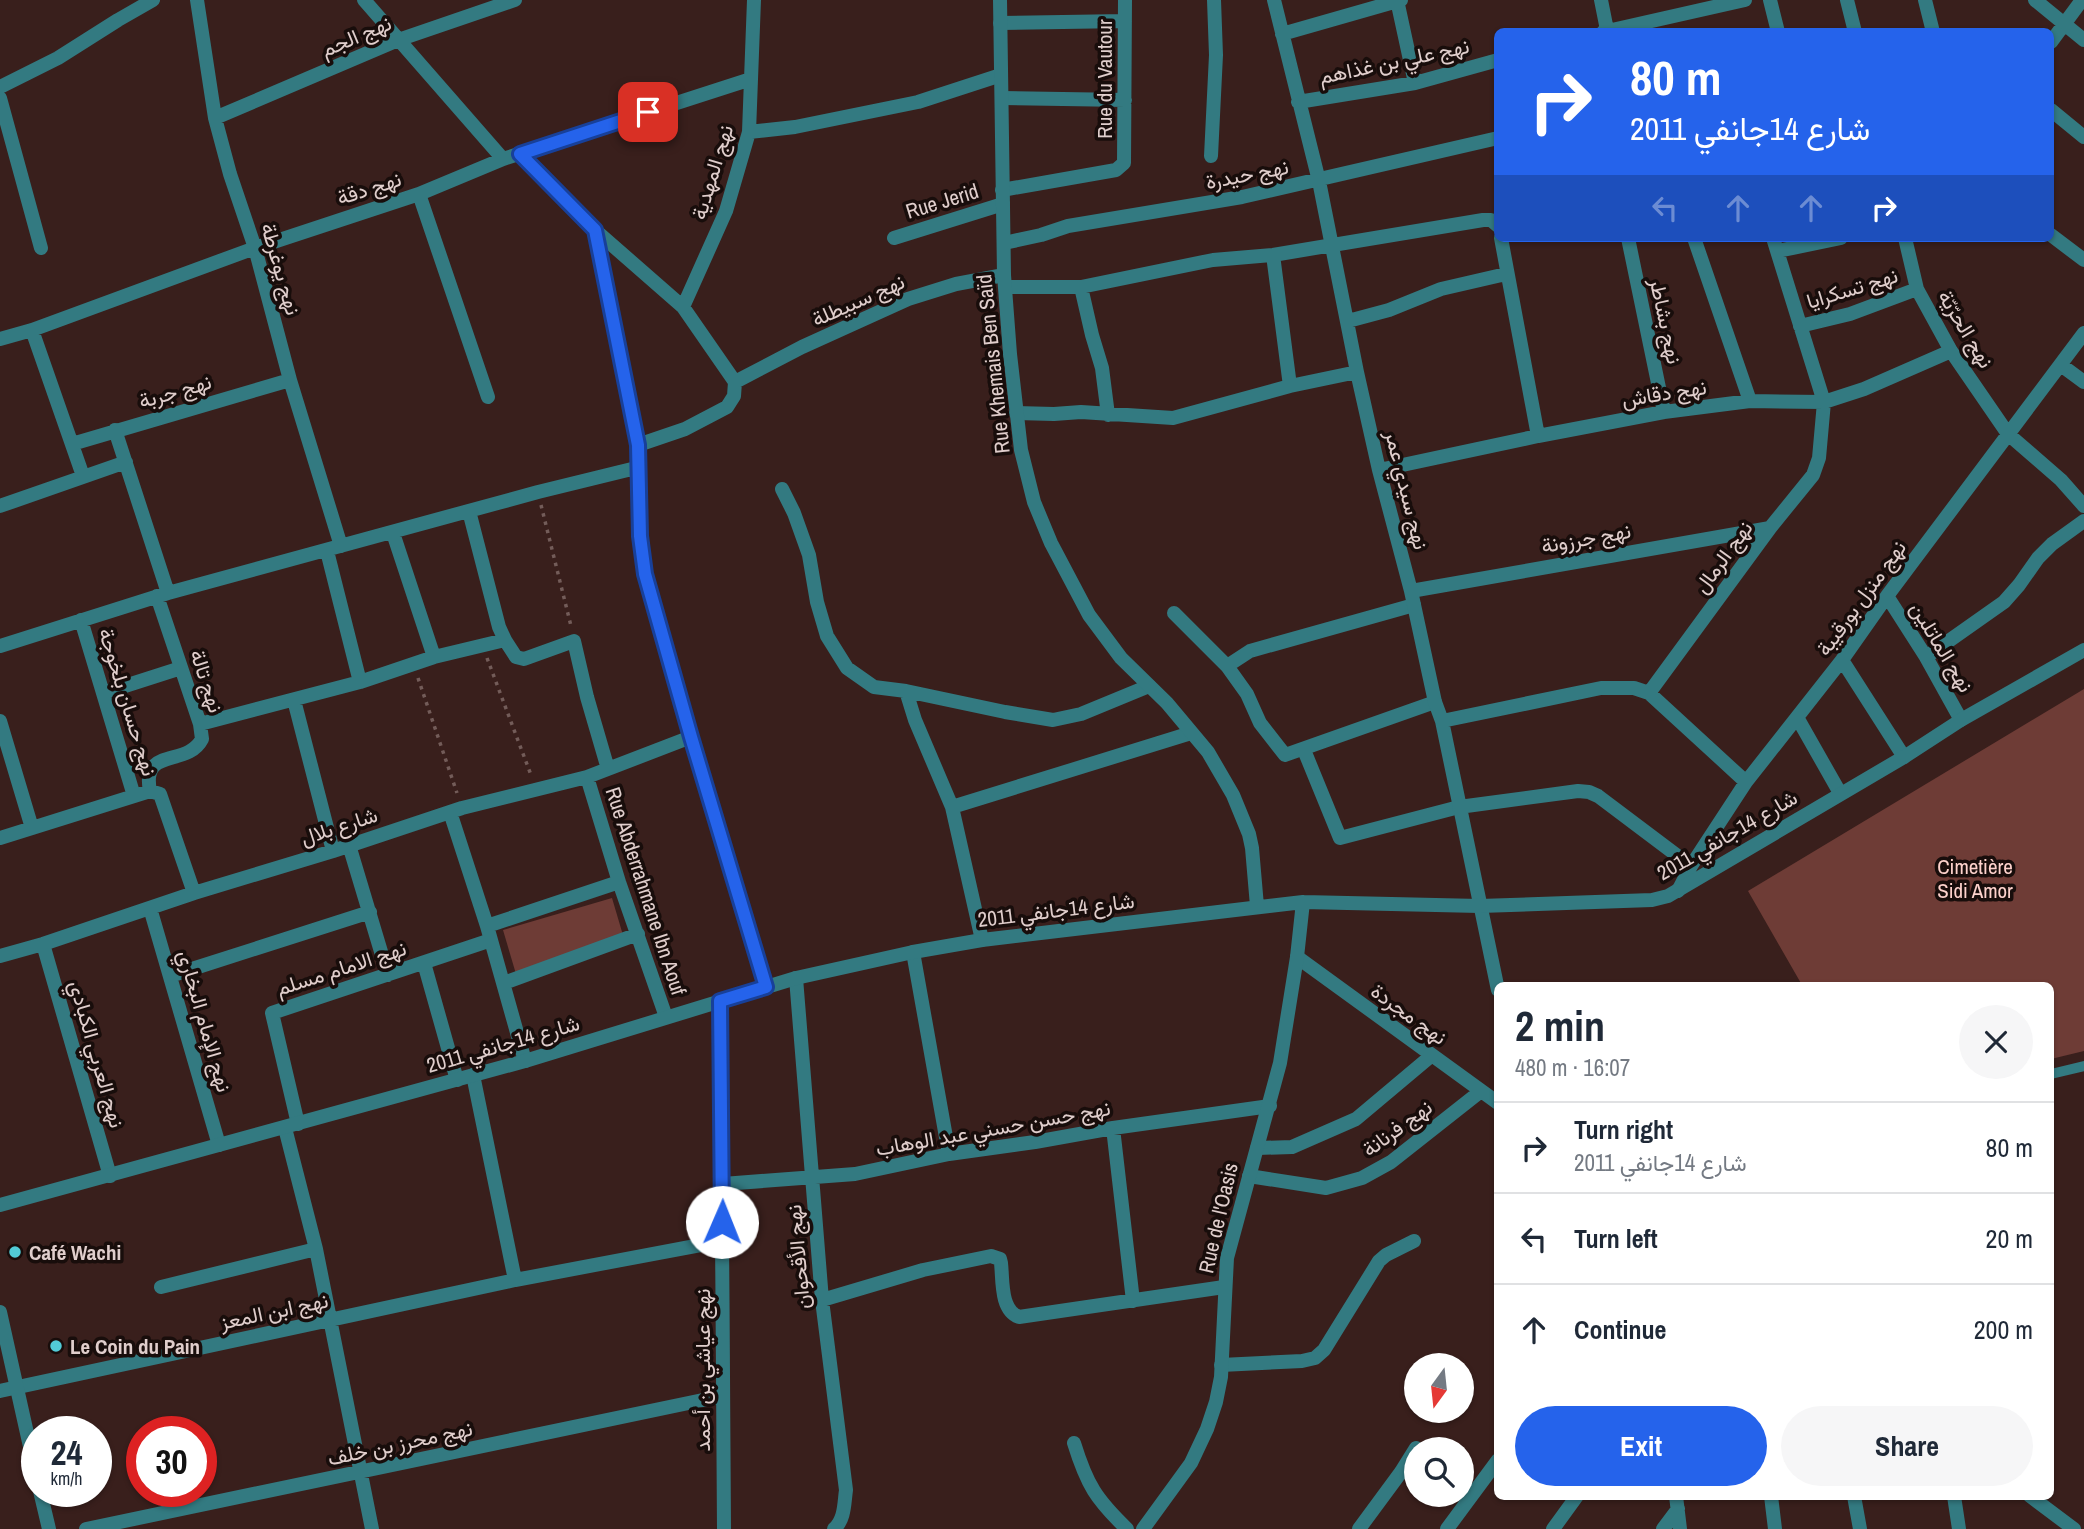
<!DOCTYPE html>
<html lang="en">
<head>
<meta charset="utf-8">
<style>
  body { margin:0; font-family:"Archivo Narrow",Vazirmatn,sans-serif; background:#f6f6f7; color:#1f2937; height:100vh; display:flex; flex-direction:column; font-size:26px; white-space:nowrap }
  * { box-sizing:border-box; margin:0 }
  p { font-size:23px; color:#747a83 }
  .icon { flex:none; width:38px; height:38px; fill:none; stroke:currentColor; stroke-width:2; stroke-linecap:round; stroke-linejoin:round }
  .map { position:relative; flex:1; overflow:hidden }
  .sheet { position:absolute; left:1494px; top:982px; width:560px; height:518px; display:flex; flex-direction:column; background:#fff; border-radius:10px; box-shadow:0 2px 5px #0004 }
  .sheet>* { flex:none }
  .guide { position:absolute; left:1494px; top:28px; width:560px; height:214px; border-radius:10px; box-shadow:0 2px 5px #0004; background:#2563eb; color:#fff; overflow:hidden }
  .needle { width:46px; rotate:195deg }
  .tools { position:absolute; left:1404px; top:1353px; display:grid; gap:14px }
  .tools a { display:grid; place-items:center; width:70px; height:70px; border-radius:50%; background:#fff; box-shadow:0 2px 5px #0004; font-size:35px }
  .speed { position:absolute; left:21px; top:1416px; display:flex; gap:14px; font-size:35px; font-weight:700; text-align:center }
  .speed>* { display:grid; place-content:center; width:91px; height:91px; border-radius:50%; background:#fff; box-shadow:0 2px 5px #0004; line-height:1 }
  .speed small { font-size:18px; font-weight:400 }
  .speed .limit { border:10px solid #d22; background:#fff; color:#111 }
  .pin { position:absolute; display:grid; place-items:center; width:60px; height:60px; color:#fff; margin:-30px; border-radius:14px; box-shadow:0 4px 10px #0006 }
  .me { position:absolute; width:77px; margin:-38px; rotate:1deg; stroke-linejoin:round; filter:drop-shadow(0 0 5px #0008) }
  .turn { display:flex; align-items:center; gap:24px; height:147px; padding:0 21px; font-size:32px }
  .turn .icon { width:91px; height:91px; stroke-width:2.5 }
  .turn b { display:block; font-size:49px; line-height:60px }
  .lanes { display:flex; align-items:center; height:66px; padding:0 21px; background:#0003; justify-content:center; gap:35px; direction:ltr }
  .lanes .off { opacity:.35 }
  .round { display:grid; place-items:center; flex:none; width:74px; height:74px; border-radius:37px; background:#f6f6f7 }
  .head { display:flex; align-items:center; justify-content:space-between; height:119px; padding:0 21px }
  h1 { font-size:42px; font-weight:700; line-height:52px }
  .action { display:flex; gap:14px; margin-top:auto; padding:14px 21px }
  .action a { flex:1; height:80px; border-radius:42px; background:#2563eb; color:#fff; font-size:28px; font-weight:700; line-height:80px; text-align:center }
  .action a+a { background:#f6f6f7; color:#1f2937 }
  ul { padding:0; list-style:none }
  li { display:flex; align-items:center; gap:21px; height:91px; padding:0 21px; border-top:2px solid #e0e1e3 }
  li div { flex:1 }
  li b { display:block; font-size:26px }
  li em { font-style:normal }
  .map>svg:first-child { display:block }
  .green { fill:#6e3c36 }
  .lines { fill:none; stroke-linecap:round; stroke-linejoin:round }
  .path { stroke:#735c59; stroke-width:3.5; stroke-dasharray:3.5 5; stroke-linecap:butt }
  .service { stroke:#337a81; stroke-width:10 }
  .pedestrian { stroke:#337a81; stroke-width:14 }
  .minor { stroke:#337a81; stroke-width:14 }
  .tertiary { stroke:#337a81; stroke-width:14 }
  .route-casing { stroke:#184099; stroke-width:18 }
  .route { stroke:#2563eb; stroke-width:12 }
  .poi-dot { fill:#52cbd7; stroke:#180d0b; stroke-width:2.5 }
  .labels { text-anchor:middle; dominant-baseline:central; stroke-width:7; stroke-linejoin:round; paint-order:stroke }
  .street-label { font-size:21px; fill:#e0cecc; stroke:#180d0b }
  .park-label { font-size:21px; fill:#fed2cc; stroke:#180d0b }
  .poi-label { font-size:21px; font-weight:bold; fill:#e0cecc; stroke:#180d0b; text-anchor:start }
</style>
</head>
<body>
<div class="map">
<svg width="2084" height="1529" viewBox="0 0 2084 1529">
  <rect width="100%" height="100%" fill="#391f1c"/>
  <path class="green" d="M2084,689V1051L2051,1059V985H1802L1748,891Z
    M612,898L625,942L516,974L503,930Z"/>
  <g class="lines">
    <path class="path" d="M541,505L571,626
      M487,658L531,775
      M418,678L457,793"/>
    <path class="service" d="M2051,1074L2084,1066"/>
    <path class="pedestrian" d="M894,238L1003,204
      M1174,613L1227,666L1247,694L1260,723L1285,755L1435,702
      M1227,666L1250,651L1414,605
      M1304,750L1340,838L1459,807"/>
    <path class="minor" d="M197,0L215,118L230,174L255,248L290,380L341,546
      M364,0L503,159
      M1274,0L1319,181L1357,372L1379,470L1411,591L1435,702L1442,721L1498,990
      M1397,0L1415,83
      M1601,0L1607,30
      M1770,0L1778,32
      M1847,0L1855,32
      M1925,0L1933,32
      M2035,0L2084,40
      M1000,23L1125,21
      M1603,32L1745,0
      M1282,34L1401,0
      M2051,42L2082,0
      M0,87L58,58L118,20L153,0
      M0,98L41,248
      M1002,98L1125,100
      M1298,102L1415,83L1498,60
      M2051,110L2084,137
      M215,118L398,40L515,0
      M749,132L795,127L918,102L1001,75
      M520,154L595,230L683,307L735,382L734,396L727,407L685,429L638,445L640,536L645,574L691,737L766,987
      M1211,156L1216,55L1214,0
      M1002,190L1116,170L1124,163L1125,0
      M419,194L488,397
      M595,230L638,445
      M2051,235L2084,260
      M1501,238L1538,436
      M1628,238L1664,412
      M1694,238L1750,401
      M1905,238L1917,289L1951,351L2008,434L2061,480L2084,506
      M1004,243L1041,235L1068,226L1242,197L1498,138
      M1778,251L1841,238
      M1273,255L1290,386
      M1006,287H1081L1213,260L1273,255L1483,220H1491L1498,226
      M1081,287L1092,335L1102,368L1108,415
      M683,307L726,211L749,132L754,0
      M1348,321L1389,310L1441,289L1506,274
      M1800,326L1850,314L1917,289
      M32,330L83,476
      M0,339L32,330L255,248L419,194L503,159L751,79
      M2061,365L2084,382
      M735,382L802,347L908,299L956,284L1004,275
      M1016,413L1054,414L1081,412L1173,418L1290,386L1357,372
      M115,430L168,593
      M72,444L290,380
      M1379,470L1538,436L1664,412L1750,401L1824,402L1864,389L1951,351
      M782,489L794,513L809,555L817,602L827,636L847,668L874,687L906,691L1005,712L1053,720L1081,714L1149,686
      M0,506L126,462
      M393,533L434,657
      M327,551L360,682L434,657L505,640L499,627L469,511
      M1411,591L1770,528
      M1887,596L1926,657L1961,720
      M81,620L134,796
      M505,640L516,657L524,659L574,641L587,697L608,769
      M0,646L168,593L538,492L640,467
      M1926,657L2004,602L2019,585L2038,558L2052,544L2084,521
      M1842,660L1904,757
      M906,691L915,720L952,807L982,940
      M103,693L181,668
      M1649,693L1770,528L1813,475L1819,458L1824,402L1773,238
      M294,700L333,851
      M1798,719L1840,793
      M0,721L32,828
      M1442,721L1601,688H1634L1649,693L1746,782
      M200,724L360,682
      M587,777L619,882L666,1017
      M150,791C141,746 187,768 202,739L200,724L157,596
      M952,807L1191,733
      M1459,807L1578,791L1589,792L1598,796L1691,866
      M450,812L487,926L525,1061
      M0,838L150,791L160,794L194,893
      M349,845L388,975
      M1678,891L1691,866L1746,782L1842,660L1887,596L2084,333
      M150,908L219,1145
      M487,926L619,882
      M43,944L110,1176
      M913,952L949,1154
      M0,956L43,944L194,893L333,851L462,808L587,777L691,737
      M1297,957L1498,1103
      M424,963L457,1080
      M170,976L370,912
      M796,978L822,1300L846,1490C844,1504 845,1519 834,1529
      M504,983L638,934
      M720,1001C723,1177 722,1353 724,1529
      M473,1075L515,1280
      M298,1124L272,1013L491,940
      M285,1128L316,1249L372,1529
      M1113,1128L1133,1301
      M1257,1148L1292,1147L1356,1119L1431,1056
      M1249,1176L1326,1188L1362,1178L1391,1162L1481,1091
      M723,1184L855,1174L949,1154L1035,1142L1113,1128L1270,1106
      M161,1287L316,1249
      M822,1300L923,1270L991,1256L1000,1259L1001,1263C1003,1280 1000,1310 1019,1317L1224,1287
      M1221,1365L1302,1361L1315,1358L1324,1350L1379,1261L1386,1255L1414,1241
      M0,1391L515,1280L722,1241
      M1074,1443C1087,1485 1096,1499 1127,1529
      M1676,1496L1680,1529
      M1771,1496L1775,1529
      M1854,1496L1860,1529
      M1954,1496L1959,1529
      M2030,1496L2074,1529
      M86,1529L722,1396
      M1359,1529L1401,1472L1416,1448
      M1447,1529L1498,1460
      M1553,1529L1577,1496
      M1663,1529L1678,1509"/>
    <path class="tertiary" d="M1000,0L1004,275L1010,354L1021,450L1034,502L1051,543L1089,615L1121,658L1167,703L1208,752L1233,795L1249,834L1252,848L1257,906
      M0,1205L525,1061L796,978L913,952L982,940L1303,902L1480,906L1652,900L1668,896L1904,757L1961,720L2084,650
      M0,1312L37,1478
      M40,1491L49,1529
      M1143,1529L1191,1463L1207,1429L1216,1402L1221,1377L1227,1258L1280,1063L1297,957L1303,902"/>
  </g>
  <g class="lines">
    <defs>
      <path id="route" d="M648,112L520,154L595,230L638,445L640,536L645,574L691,737L766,987L720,1001L722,1222"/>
    </defs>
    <use href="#route" class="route-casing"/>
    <use href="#route" class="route"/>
  </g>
  <g class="poi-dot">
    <circle cx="15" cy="1252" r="7"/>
    <circle cx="56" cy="1346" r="7"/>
  </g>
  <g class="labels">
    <g class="street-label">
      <text transform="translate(356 36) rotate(-23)">نهج الجم</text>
      <text transform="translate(1394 61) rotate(-12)">نهج علي بن غذاهم</text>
      <text transform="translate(1104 79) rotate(-90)">Rue du Vautour</text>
      <text transform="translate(712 172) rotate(-73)">نهج المهدية</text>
      <text transform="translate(1247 174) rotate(-11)">نهج حيدرة</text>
      <text transform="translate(369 188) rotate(-18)">نهج دقة</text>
      <text transform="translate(942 201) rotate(-17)">Rue Jerid</text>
      <text transform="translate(281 269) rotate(74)">نهج يوغرطة</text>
      <text transform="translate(1852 288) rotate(-17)">نهج تسكرايا</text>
      <text transform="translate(858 300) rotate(-24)">نهج سبيطلة</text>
      <text transform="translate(1666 321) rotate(78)">نهج بشاطر</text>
      <text transform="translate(1966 329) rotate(59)">نهج الحرّيّة</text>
      <text transform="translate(993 364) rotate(-96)">Rue Khemais Ben Saïd</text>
      <text transform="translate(175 391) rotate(-16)">نهج جربة</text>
      <text transform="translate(1664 393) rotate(-9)">نهج دقاش</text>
      <text transform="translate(1407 490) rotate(76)">نهج سيدي عمر</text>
      <text transform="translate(1586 538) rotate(-10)">نهج جرزونة</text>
      <text transform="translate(1723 557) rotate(-54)">نهج الرمال</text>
      <text transform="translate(1861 598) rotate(-54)">نهج منزل بورقيبة</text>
      <text transform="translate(1942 647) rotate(59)">نهج الماتلين</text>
      <text transform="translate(207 681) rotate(72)">نهج تالة</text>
      <text transform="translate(128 702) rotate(73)">نهج حسان بلخوجة</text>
      <text transform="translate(339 826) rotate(-18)">شارع بلال</text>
      <text transform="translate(1727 835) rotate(-30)">شارع 14جانفي 2011</text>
      <text transform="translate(646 891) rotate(72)">Rue Abderrahmane Ibn Aouf</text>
      <text transform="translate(1056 910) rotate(-7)">شارع 14جانفي 2011</text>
      <text transform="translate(341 968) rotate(-18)">نهج الامام مسلم</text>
      <text transform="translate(1409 1014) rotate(36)">نهج مجردة</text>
      <text transform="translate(205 1021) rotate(74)">نهج الإمام البخاري</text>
      <text transform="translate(503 1044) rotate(-16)">شارع 14جانفي 2011</text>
      <text transform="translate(97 1054) rotate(74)">نهج العربي الكبادي</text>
      <text transform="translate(993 1128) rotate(-10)">نهج حسن حسني عبد الوهاب</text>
      <text transform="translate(1397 1128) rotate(-36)">نهج فرنانة</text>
      <text transform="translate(1218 1218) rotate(-77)">Rue de l'Oasis</text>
      <text transform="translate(798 1257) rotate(-95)">نهج الأقحوان</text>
      <text transform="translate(274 1311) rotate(-12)">نهج ابن المعز</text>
      <text transform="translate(702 1370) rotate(-90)">نهج عياشي بن أحمد</text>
      <text transform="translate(400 1443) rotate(-12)">نهج محرز بن خلف</text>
    </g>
    <g class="park-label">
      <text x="1975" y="866">Cimetière<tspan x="1975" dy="24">Sidi Amor</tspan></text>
    </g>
    <g class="poi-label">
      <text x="29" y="1252">Café Wachi</text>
      <text x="70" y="1346">Le Coin du Pain</text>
    </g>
  </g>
</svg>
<div class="tools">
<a><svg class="needle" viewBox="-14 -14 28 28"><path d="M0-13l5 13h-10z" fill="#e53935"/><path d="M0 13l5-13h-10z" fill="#747a83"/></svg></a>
<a><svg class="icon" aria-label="search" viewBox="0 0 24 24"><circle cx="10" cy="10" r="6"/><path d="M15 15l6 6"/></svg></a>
</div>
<div class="speed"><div>24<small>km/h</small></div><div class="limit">30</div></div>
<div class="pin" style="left:648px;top:112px;background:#d93025"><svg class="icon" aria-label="arrive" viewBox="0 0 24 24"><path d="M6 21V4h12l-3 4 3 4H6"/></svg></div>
<svg class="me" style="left:722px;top:1222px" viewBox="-20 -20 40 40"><circle r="19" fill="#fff"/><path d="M0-13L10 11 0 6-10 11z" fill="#2563eb"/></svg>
<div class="guide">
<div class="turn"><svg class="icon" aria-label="right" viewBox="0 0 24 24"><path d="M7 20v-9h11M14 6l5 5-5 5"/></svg><div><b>80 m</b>شارع 14جانفي 2011</div></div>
<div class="lanes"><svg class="icon off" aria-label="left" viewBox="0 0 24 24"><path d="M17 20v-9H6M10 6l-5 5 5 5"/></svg><svg class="icon off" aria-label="ahead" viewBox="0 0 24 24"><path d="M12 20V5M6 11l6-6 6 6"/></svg><svg class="icon off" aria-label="ahead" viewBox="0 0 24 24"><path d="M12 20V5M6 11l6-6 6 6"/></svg><svg class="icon" aria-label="right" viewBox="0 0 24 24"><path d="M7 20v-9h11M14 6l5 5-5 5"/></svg></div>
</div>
<section class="sheet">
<div class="head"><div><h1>2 min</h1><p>480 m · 16:07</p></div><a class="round"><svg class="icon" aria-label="close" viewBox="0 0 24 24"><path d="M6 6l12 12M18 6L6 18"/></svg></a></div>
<ul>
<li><svg class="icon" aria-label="right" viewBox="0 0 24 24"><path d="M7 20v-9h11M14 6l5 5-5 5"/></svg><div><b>Turn right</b><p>شارع 14جانفي 2011</p></div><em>80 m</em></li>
<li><svg class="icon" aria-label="left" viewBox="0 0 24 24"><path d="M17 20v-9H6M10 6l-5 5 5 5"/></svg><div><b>Turn left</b></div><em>20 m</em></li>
<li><svg class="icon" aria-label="ahead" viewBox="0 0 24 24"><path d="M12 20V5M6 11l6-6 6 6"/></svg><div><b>Continue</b></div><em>200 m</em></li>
</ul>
<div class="action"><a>Exit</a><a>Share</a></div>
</section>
</div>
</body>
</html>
